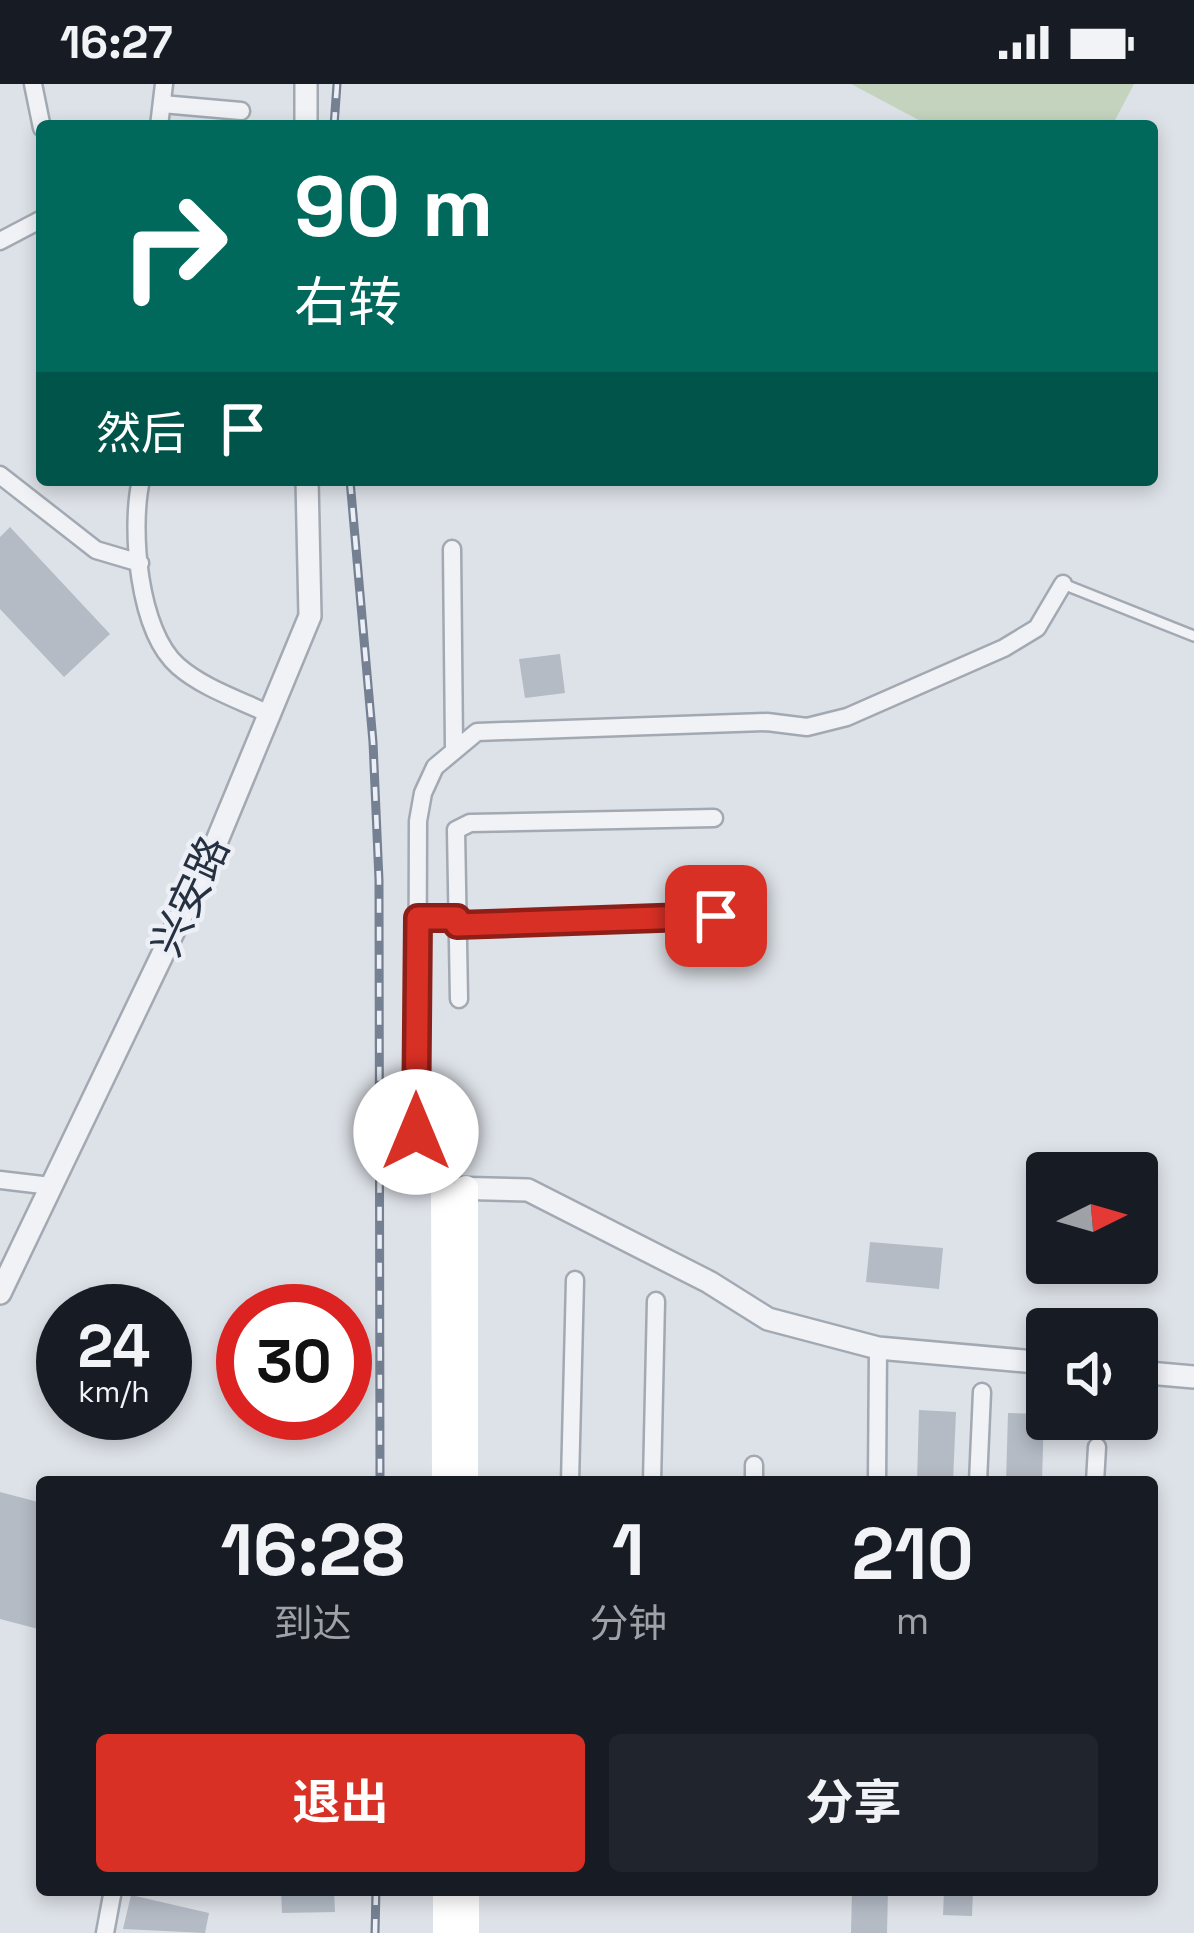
<!DOCTYPE html>
<html lang="zh">
<head>
<meta charset="utf-8">
<style>
  body { margin:0; font-family:"Space Grotesk","Noto Sans SC",sans-serif; background:#20242c; color:#f1f3f6; height:100vh; display:flex; flex-direction:column; font-size:45px; white-space:nowrap }
  * { box-sizing:border-box; margin:0 }
  p { font-size:39px; color:#9ea1a6 }
  .icon { flex:none; width:66px; height:66px; fill:none; stroke:currentColor; stroke-width:2; stroke-linecap:round; stroke-linejoin:round }
  .map { position:relative; flex:1; overflow:hidden }
  .panel { position:absolute; left:36px; top:1392px; width:1122px; height:420px; display:flex; flex-direction:column; background:#171b24; border-radius:12px; box-shadow:0 6px 18px #0003 }
  .panel>* { flex:none }
  .guide { position:absolute; left:36px; top:36px; width:1122px; height:366px; border-radius:12px; box-shadow:0 6px 18px #0003; background:#00695c; color:#fff; overflow:hidden }
  .needle { width:78px; rotate:85deg }
  .tools { position:absolute; left:1026px; top:1068px; display:grid; gap:24px }
  .tools a { display:grid; place-items:center; width:132px; height:132px; border-radius:12px; background:#171b24; box-shadow:0 6px 18px #0003; font-size:60px }
  .speed { position:absolute; left:36px; top:1200px; display:flex; gap:24px; font-size:60px; font-weight:700; text-align:center }
  .speed>* { display:grid; place-content:center; width:156px; height:156px; border-radius:50%; background:#171b24; box-shadow:0 6px 18px #0003; line-height:1 }
  .speed small { font-size:30px; font-weight:400 }
  .speed .limit { border:18px solid #d22; background:#fff; color:#111 }
  .pin { position:absolute; display:grid; place-items:center; width:102px; height:102px; color:#fff; margin:-51px; border-radius:24px; box-shadow:0 6px 18px #0006 }
  .me { position:absolute; width:132px; margin:-66px; rotate:0deg; stroke-linejoin:round; filter:drop-shadow(0 0 9px #0008) }
  .turn { display:flex; align-items:center; gap:42px; height:252px; padding:0 60px; font-size:54px }
  .turn .icon { width:156px; height:156px; stroke-width:2.5 }
  .turn b { display:block; font-size:84px; line-height:102px }
  .then { display:flex; align-items:center; height:114px; padding:0 60px; background:#0003; gap:24px; font-size:45px }
  .eta { display:flex; justify-content:space-evenly; align-items:center; height:204px; text-align:center }
  .eta b { font-size:72px; font-weight:700; line-height:84px }
  .button { display:flex; gap:24px; margin-top:auto; padding:24px 60px }
  .button a { flex:1; height:138px; border-radius:12px; background:#d93025; color:#fff; font-size:48px; font-weight:700; line-height:138px; text-align:center }
  .button a+a { background:#20242c; color:#f1f3f6 }
  .status { display:flex; justify-content:space-between; align-items:center; height:84px; padding:0 60px; background:#171b24; direction:ltr }
  .status svg { height:33px; fill:currentColor }
  .map>svg:first-child { display:block }
  .green { fill:#c3d3bd }
  .building { fill:#b4bbc5 }
  .lines { fill:none; stroke-linecap:round; stroke-linejoin:round }
  .service-casing { stroke:#a2a9b2; stroke-width:14 }
  .minor-casing { stroke:#a2a9b2; stroke-width:21 }
  .tertiary-casing { stroke:#a2a9b2; stroke-width:26 }
  .service { stroke:#f0f2f6; stroke-width:9 }
  .minor { stroke:#f0f2f6; stroke-width:16 }
  .tertiary { stroke:#f0f2f6; stroke-width:21 }
  .secondary { stroke:#fff; stroke-width:24 }
  .rail-casing { stroke:#758193; stroke-width:9 }
  .rail { stroke:#ecf0f6; stroke-width:4.5; stroke-dasharray:14; stroke-linecap:butt }
  .route-casing { stroke:#8d1f18; stroke-width:30 }
  .route { stroke:#d93025; stroke-width:21 }
  .labels { text-anchor:middle; dominant-baseline:central; stroke-width:9; stroke-linejoin:round; paint-order:stroke }
  .street-label { font-size:42px; fill:#253040; stroke:#ecf0f6 }
</style>
</head>
<body>
<div class="status"><b>16:27</b><svg viewBox="0 0 49 12"><path d="M0 12V9h3v3zM5 12V6h3v6zM10 12V3h3v9zM15 12V0h3v12zM26 1h20v11H26zM47 4h2v5h-2z"/></svg></div>
<div class="map">
<svg width="1194" height="1849" viewBox="0 0 1194 1849">
  <rect width="100%" height="100%" fill="#dde2e8"/>
  <path class="green" d="M851,0H1134L1112,42H930Z"/>
  <path class="building" d="M10,443L110,550L64,593L0,525V453Z
    M560,570L565,609L525,614L519,575Z
    M870,1158L943,1164L939,1205L866,1198Z
    M919,1326L956,1328L953,1398H917Z
    M1008,1329L1044,1330L1042,1398H1006Z
    M0,1408L42,1419V1546L0,1535Z
    M281,1806H334L335,1828L282,1829Z
    M852,1806H888L887,1849H851Z
    M944,1806H973L972,1832L943,1831Z
    M131,1811L209,1829L205,1849L123,1845Z"/>
  <g class="lines">
    <defs>
      <path id="service" d="M1063,500L1194,552"/>
      <path id="minor" d="M33,0L42,44
        M162,20L241,27
        M159,42L164,0
        M0,157L42,135
        M0,391L96,466L140,479
        M141,396C130,444 138,547 178,582C203,604 240,616 269,630
        M452,465L454,662
        M418,834H457
        M457,841L716,832
        M459,915L456,746L470,739L714,734
        M0,1096L51,1102
        M443,1104L417,1048L418,737L423,709L435,683L477,648L767,638L807,643L847,633L1004,564L1037,544L1063,500
        M570,1398L575,1196
        M652,1398L656,1217
        M754,1398V1381
        M877,1398L878,1264
        M978,1398L982,1308
        M1095,1398L1097,1363
        M105,1849L113,1806"/>
      <path id="tertiary" d="M306,0V42
        M449,1104L528,1106L709,1198L768,1235L878,1264L1047,1279
        M0,1209L216,759L310,532L307,396
        M1137,1288L1194,1293"/>
    </defs>
    <use href="#service" class="service-casing"/>
    <use href="#minor" class="minor-casing"/>
    <use href="#tertiary" class="tertiary-casing"/>
    <use href="#service" class="service"/>
    <use href="#minor" class="minor"/>
    <use href="#tertiary" class="tertiary"/>
    <path class="secondary" d="M443,1104L444,1398
      M466,1104V1398
      M445,1806V1849
      M467,1806V1849"/>
    <defs>
      <path id="rail" d="M334,42L337,0
        M350,396L373,658L379,796L380,1398
        M375,1849L376,1806"/>
    </defs>
    <use href="#rail" class="rail-casing"/>
    <use href="#rail" class="rail"/>
  </g>
  <g class="lines">
    <defs>
      <path id="route" d="M416,1048L418,834H457V841L716,832"/>
    </defs>
    <use href="#route" class="route-casing"/>
    <use href="#route" class="route"/>
  </g>
  <g class="labels">
    <g class="street-label">
      <text transform="translate(190 812) rotate(-65)">兴安路</text>
    </g>
  </g>
</svg>
<div class="tools">
<a><svg class="needle" viewBox="-14 -14 28 28"><path d="M0-13l5 13h-10z" fill="#e53935"/><path d="M0 13l5-13h-10z" fill="#9ea1a6"/></svg></a>
<a><svg class="icon" aria-label="sound" viewBox="0 0 24 24"><path d="M4 9h4l5-4v14l-5-4H4zM17 9q2 3 0 6"/></svg></a>
</div>
<div class="speed"><div>24<small>km/h</small></div><div class="limit">30</div></div>
<div class="pin" style="left:716px;top:832px;background:#d93025"><svg class="icon" aria-label="arrive" viewBox="0 0 24 24"><path d="M6 21V4h12l-3 4 3 4H6"/></svg></div>
<svg class="me" style="left:416px;top:1048px" viewBox="-20 -20 40 40"><circle r="19" fill="#fff"/><path d="M0-13L10 11 0 6-10 11z" fill="#d93025"/></svg>
<div class="guide">
<div class="turn"><svg class="icon" aria-label="right" viewBox="0 0 24 24"><path d="M7 20v-9h11M14 6l5 5-5 5"/></svg><div><b>90 m</b>右转</div></div>
<div class="then">然后<svg class="icon" aria-label="arrive" viewBox="0 0 24 24"><path d="M6 21V4h12l-3 4 3 4H6"/></svg></div>
</div>
<section class="panel">
<div class="eta">
<div><b>16:28</b><p>到达</p></div>
<div><b>1</b><p>分钟</p></div>
<div><b>210</b><p>m</p></div>
</div>
<div class="button"><a>退出</a><a>分享</a></div>
</section>
</div>
</body>
</html>
